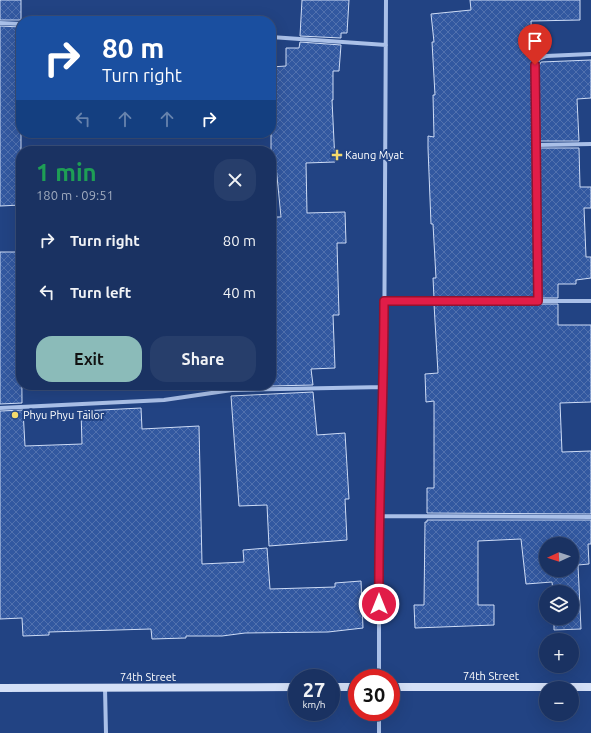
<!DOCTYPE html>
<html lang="en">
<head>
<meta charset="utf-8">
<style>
  body { margin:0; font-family:Ubuntu,sans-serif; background:#273e6b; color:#f1f3f6; height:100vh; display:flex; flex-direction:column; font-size:15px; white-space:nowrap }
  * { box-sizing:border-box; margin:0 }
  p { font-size:13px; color:#9faabe }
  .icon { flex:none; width:22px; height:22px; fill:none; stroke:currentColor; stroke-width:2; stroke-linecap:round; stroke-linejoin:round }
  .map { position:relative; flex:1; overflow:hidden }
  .panel { position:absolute; left:16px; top:146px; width:260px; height:244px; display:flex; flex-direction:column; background:#1a3262; border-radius:16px; box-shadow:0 4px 16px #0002,0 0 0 1px #384d77 }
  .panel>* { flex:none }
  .guide { position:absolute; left:16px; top:16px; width:260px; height:122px; border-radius:16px; box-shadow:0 4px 16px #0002,0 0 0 1px #384d77; background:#1a4fa0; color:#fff; overflow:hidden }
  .needle { width:26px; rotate:267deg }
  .fabs { position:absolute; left:539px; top:537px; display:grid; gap:8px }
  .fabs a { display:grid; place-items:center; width:40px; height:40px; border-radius:50%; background:#1a3262; box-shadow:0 4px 16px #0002,0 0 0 1px #384d77; font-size:20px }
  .speed { position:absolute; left:288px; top:669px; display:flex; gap:8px; font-size:20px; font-weight:700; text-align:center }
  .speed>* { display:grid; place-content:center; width:52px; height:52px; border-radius:50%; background:#1a3262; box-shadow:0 4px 16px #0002,0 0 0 1px #384d77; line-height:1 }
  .speed small { font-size:10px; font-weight:400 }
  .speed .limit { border:6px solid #d22; background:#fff; color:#111 }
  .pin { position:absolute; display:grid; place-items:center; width:34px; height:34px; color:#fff; margin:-41px -17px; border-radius:50% 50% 50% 0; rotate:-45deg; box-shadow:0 0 4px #0007 }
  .pin .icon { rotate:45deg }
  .me { position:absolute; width:44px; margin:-22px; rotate:0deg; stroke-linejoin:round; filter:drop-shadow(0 0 3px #0008) }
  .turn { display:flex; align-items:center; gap:14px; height:84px; padding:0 20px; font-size:18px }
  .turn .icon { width:52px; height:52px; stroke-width:2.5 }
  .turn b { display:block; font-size:28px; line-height:34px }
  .lanes { display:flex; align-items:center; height:38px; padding:0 20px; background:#0003; justify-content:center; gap:20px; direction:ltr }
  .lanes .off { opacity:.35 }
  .round { display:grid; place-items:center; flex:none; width:42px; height:42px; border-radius:16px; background:#273e6b }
  .headline { display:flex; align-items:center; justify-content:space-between; height:68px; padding:0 20px }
  h1 { font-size:24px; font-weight:600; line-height:30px; color:#1e9e55 }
  .cta { display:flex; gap:8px; margin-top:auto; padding:8px 20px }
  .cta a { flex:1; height:46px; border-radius:16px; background:#8bbbb9; color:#111; font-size:16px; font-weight:600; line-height:46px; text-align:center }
  .cta a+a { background:#273e6b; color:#f1f3f6 }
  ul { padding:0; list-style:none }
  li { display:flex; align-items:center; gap:12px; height:52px; padding:0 20px }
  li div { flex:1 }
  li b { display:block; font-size:15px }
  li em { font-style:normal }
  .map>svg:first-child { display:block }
  .building { fill:url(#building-cross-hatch); stroke:#cedcf6; fill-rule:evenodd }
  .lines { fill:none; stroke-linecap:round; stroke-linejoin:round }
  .street { stroke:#aac0e8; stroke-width:4 }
  .secondary { stroke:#d4e0f7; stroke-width:8 }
  .route-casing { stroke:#92132f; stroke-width:10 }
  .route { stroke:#e11d48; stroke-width:7 }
  .poi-dot { fill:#f4da6c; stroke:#224383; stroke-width:1.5 }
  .labels { text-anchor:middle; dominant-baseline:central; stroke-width:4; stroke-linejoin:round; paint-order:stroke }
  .poi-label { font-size:11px; fill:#fff; stroke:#224383; text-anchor:start }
  .street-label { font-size:11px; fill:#fff; stroke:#224383 }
</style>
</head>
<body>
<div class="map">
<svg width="591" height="733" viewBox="0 0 591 733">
  <defs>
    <pattern id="building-cross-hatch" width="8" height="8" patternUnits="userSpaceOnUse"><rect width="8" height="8" fill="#3258a0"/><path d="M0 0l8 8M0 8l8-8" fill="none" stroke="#5171ae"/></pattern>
  </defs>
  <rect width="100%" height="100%" fill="#224383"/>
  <path class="building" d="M0,0H21V20H0Z
    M302,0H349L347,33H341V38L300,36Z
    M470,0H580V20L531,21L533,62L532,65L534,298H434L433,278H436L433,224H431L428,148V136L434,137L433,95H435L432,42H434L431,14L471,10Z
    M0,26L21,27V165H19L21,205L0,206Z
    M300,42L341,45L339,71H333V100H332L335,162L306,163L307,213L345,212L346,243H337L339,315H333L335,368L311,369L313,385L271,386V217H281L276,166H271V67L286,66V48H299Z
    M591,60V98L577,99L579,141H539V66L541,62Z
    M540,148H579L580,187H591V208H584L586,257H591V278L576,280V284H558V298H541Z
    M0,252H21L22,403L0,404Z
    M434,304H558V325H591V402L560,403L562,452L591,451V514L427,513V488H434V401L426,402L425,374L438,373Z
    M313,392L317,435L345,433L349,499H345L347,540L269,546L267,505L239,506L231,396Z
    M141,408L142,429L199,426L202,564L244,562L243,550L267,548L270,589L335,587V583L361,581L363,628L328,632L245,633L222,636H186V638L152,639L151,629L49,632V635L23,636L22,618L0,619V411L23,410L25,446L82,444L81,411Z
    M427,520H591V544H588L589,564L578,565L581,629L554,630V618H572V592H553L552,582L526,584L521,539L478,541V605H494V625L415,628L414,605H424L425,522H427ZM546,544H572V570H546Z"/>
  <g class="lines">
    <path class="street" d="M0,23L21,24
      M271,37L386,45
      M536,145L591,144
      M384,301H591
      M538,301L535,65L539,59L546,56L591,54
      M0,408L164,400L232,390L384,387
      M379,516L591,517
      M379,678V516L384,387L386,0
      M105,688L106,733
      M379,733V712"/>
    <path class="secondary" d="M331,687H357
      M391,687H591
      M0,688L297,687"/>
  </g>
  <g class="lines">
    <defs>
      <path id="route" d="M379,604C378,503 384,402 384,301H538L535,65"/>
    </defs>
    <use href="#route" class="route-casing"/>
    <use href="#route" class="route"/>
  </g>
  <g class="poi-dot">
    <path d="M335 149h4v4h4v4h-4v4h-4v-4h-4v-4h4z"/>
    <circle cx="15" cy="415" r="4"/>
  </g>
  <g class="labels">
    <g class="poi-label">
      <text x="345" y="155">Kaung Myat</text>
      <text x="23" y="415">Phyu Phyu Tailor</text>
    </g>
    <g class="street-label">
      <text x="491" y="676">74th Street</text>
      <text x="148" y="677">74th Street</text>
    </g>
  </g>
</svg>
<div class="fabs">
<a><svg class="needle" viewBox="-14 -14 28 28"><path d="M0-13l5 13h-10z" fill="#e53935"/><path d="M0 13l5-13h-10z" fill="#9faabe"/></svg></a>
<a><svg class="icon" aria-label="layers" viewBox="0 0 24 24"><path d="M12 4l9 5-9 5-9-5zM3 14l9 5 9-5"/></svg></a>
<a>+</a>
<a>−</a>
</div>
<div class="speed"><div>27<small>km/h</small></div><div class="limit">30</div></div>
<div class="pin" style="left:535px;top:65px;background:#d93025"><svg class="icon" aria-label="arrive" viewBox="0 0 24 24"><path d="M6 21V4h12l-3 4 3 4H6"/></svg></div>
<svg class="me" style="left:379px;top:604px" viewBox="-20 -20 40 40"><circle r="17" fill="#e11d48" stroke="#fff" stroke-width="3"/><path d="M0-11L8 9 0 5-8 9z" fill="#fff"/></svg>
<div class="guide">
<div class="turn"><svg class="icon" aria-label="right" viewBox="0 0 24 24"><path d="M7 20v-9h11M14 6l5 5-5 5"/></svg><div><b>80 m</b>Turn right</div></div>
<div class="lanes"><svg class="icon off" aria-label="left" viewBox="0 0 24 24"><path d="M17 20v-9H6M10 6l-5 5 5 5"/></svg><svg class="icon off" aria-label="ahead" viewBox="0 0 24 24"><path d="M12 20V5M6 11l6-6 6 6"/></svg><svg class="icon off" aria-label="ahead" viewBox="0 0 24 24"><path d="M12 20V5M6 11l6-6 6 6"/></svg><svg class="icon" aria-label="right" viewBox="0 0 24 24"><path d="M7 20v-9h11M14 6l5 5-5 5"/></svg></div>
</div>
<section class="panel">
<div class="headline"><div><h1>1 min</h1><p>180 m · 09:51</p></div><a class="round"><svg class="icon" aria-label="close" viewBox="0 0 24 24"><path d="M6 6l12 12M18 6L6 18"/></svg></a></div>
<ul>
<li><svg class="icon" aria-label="right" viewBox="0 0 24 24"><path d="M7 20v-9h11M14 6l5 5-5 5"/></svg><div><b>Turn right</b></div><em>80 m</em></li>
<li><svg class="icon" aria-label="left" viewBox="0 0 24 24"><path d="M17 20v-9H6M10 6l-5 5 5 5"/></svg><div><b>Turn left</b></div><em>40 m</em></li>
</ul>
<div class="cta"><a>Exit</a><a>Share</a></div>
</section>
</div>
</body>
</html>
